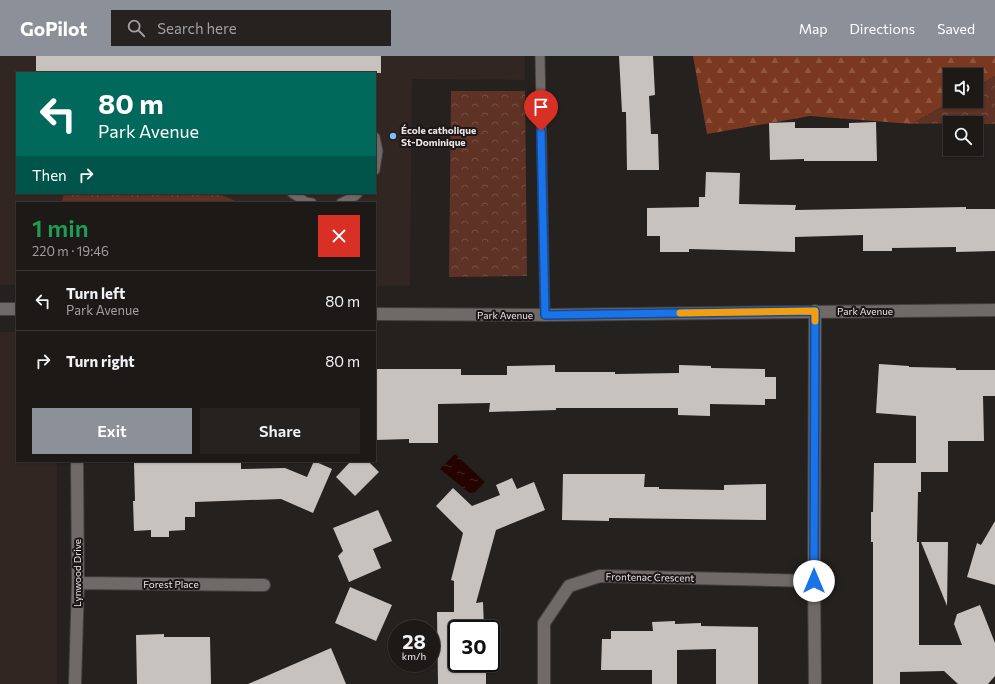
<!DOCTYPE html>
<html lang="en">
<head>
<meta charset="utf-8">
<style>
  body { margin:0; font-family:Commissioner,sans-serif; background:#252220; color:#f1f3f6; height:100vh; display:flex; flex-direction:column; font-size:15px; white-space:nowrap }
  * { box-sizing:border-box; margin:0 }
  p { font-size:13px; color:#a0a0a1 }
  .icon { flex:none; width:22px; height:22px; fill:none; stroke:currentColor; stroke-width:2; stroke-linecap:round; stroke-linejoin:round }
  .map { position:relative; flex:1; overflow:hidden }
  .details { position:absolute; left:16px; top:146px; width:360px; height:260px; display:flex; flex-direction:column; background:#1c1917; border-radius:0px; box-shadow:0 1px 3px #0004,0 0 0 1px #3a3836 }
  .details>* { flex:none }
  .hud { position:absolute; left:16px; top:16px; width:360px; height:122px; border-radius:0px; box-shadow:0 1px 3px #0004,0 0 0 1px #3a3836; background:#00695c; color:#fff; overflow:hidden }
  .tools { position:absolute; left:943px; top:12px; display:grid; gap:8px }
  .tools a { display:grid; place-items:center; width:40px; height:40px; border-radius:0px; background:#1c1917; box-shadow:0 1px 3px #0004,0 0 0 1px #3a3836; font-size:20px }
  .speed { position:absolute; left:388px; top:564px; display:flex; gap:8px; font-size:20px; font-weight:700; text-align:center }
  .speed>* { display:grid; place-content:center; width:52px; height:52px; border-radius:50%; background:#1c1917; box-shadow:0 1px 3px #0004,0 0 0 1px #3a3836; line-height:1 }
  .speed small { font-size:10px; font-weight:400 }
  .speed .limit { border:2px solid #111; border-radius:6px; background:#fff; color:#111 }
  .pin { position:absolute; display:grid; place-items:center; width:34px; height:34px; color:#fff; margin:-41px -17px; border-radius:50% 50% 50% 0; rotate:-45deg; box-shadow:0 0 4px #0007 }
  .pin .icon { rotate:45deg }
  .me { position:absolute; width:44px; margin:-22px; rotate:0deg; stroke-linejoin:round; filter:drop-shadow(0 0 3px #0008) }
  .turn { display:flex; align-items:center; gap:14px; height:84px; padding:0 16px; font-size:18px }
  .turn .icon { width:52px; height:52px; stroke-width:2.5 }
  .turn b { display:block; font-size:28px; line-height:34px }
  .then { display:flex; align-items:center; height:38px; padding:0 16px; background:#0003; gap:8px; font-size:15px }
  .round { display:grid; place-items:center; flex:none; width:42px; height:42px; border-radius:0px; background:#252220 }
  .head { display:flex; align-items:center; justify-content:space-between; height:68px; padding:0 16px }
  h1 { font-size:24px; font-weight:600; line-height:30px; color:#1e9e55 }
  .cta { display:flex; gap:8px; margin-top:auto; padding:8px 16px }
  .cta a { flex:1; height:46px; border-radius:0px; background:#8c9099; color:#fff; font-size:16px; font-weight:600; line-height:46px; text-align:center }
  .cta a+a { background:#252220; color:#f1f3f6 }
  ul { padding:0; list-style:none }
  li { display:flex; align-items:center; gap:12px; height:60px; padding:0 16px; border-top:1px solid #3a3836 }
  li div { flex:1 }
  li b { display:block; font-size:15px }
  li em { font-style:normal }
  header { display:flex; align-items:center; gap:24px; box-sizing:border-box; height:56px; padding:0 20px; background:#8c9099; color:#fff }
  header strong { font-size:19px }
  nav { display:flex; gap:22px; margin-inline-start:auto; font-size:14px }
  .search { width:280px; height:36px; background:#252220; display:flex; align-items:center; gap:10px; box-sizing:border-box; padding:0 14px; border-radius:0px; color:#a0a0a1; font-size:15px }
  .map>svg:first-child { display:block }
  .built { fill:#312622; fill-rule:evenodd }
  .forest { fill:url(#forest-firs) }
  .park { fill:url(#park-crowns) }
  .water { fill:url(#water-ripples) }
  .building { fill:#c8c2bf }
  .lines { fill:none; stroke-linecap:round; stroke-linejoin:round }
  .lane-casing { stroke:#433f3e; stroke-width:11 }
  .street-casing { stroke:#433f3e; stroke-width:14 }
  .secondary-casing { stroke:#433f3e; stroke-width:14 }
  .lane { stroke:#6f6967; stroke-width:9 }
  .street { stroke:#6f6967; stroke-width:12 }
  .secondary { stroke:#6f6967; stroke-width:12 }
  .route-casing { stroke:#114b97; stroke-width:10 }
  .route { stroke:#1a73e8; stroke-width:7 }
  .slow { stroke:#f59e0b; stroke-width:7 }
  .poi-dot { fill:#7fbdfa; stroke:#1c1716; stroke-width:1.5 }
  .labels { text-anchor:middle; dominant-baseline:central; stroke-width:4; stroke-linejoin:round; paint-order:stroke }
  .poi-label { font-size:10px; font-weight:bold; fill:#eae6e5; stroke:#1c1716; text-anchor:start }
  .street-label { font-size:10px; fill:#eae6e5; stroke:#1c1716 }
</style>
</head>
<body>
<header>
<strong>GoPilot</strong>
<div class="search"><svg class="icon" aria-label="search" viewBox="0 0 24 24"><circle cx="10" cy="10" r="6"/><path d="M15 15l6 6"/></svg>Search here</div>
<nav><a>Map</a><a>Directions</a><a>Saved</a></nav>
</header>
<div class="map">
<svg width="995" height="628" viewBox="0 0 995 628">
  <defs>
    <pattern id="forest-firs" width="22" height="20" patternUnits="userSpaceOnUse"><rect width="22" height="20" fill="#7b3821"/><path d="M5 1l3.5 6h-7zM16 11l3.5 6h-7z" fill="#8e5541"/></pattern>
    <pattern id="park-crowns" width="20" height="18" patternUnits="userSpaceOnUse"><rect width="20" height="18" fill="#5e3224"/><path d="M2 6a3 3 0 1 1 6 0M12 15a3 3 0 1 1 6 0" fill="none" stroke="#755044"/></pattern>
    <pattern id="water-ripples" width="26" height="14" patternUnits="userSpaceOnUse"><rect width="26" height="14" fill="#250400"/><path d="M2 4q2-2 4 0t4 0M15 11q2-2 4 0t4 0" fill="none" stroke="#452925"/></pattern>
  </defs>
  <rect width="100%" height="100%" fill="#25211f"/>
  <path class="built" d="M0,0H525V24L412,23L410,230H375V147H17V229H0ZM17,17H375V137H17Z
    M0,276H17V405H57V628H0Z"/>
  <path class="forest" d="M693,0H995V20L976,31V19H950V45H952L912,68L810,60L707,78Z"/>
  <path class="park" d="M995,20V68H976V67L912,68L952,45H976V31Z
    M451,35H525L527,220L449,221Z
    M64,137H217L240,147H59L62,145Z"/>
  <path class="water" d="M455,398L485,426L472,439L440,413Z"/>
  <path class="building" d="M36,0H381V17H36Z
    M619,0H653L655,39L649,40L651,78H658L659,114H627L626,56H622Z
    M795,66V72H849V67L876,66L877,105H804V103L770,104L769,67Z
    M706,116L740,117L739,148L796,149L795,154L966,151V153H995V195L956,196V191L892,192V195H863V179L795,181V196L689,193V196H660V180H647V152L699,151V141H705Z
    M879,308L909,310V311L956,312V314H995V340H983L984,385H948V416H921V436H918L917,486H919V589H962L954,568L957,558L980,549L995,587V620L988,628H958L944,615L900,616V628H873V486H871V456H873L874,407H916V360L876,357Z
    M555,309V316H615V318L679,317V309L711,310V312L765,313V321H776V343H765V349L710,348V360L678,359V352H556V354L489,356L490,347L438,348V387H409V383L375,384V313H461V319H507V310Z
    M161,405H241V413L285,412L307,421L314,405L332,413L313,457L281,443L195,446V461H185V474L169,475V481H151V474L134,475L133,445H135L134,407H161Z
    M351,405H368L379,416L355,440L336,421Z
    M563,418H645L644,431H659V433L724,434V429L766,428V464L609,462V465L562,464Z
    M512,422L517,433L534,426L545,454L496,474L476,547L483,546L484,573H457V607H486V628H438L437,556H454V525L451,524L463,477L436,450L453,432L472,450L500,439L496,429Z
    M378,454L392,485L373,493L381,512L349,526L338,500L343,495L333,472Z
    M995,465V529L967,521L977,487L981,489Z
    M921,486H948L947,550Z
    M350,531L392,549L376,585L335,567Z
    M675,565V568L701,567V570L758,571V628H716V593L677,594V628H652V614H601L602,583H611V575H653L652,566Z
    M164,578V581H210L211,628H137L136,579Z
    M331,592L346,628H248Z"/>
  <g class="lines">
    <defs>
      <path id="lane" d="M540,0L545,259
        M375,81L378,95L375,114
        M292,137L306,146L312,147
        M341,147L355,140L358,137"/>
      <path id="street" d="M815,255L814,525L815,628
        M78,527L264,529
        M75,628L78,527L77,405
        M544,628V567L569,530L600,520L814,525"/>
      <path id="secondary" d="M0,253H17
        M375,258L545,259L995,254"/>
    </defs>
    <use href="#lane" class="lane-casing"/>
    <use href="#street" class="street-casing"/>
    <use href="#secondary" class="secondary-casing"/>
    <use href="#lane" class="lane"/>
    <use href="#street" class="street"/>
    <use href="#secondary" class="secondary"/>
  </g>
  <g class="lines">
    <defs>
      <path id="route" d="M541,75L545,259L815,255L814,525"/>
    </defs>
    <use href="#route" class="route-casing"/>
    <use href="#route" class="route"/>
    <path class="slow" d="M680,257L815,255V265"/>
  </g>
  <circle class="poi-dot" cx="393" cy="80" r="4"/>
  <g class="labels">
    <g class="poi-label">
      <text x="401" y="74">École catholique<tspan x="401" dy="12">St-Dominique</tspan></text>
    </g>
    <g class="street-label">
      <text x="865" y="255">Park Avenue</text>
      <text x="505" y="259">Park Avenue</text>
      <text transform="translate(77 517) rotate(-90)">Lynwood Drive</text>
      <text transform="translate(650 521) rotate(1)">Frontenac Crescent</text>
      <text x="171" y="528">Forest Place</text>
    </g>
  </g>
</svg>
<div class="tools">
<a><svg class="icon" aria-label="sound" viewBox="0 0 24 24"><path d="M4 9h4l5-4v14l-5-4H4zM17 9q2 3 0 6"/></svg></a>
<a><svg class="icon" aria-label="search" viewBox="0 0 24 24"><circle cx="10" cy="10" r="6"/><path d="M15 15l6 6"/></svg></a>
</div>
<div class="speed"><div>28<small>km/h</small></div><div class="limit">30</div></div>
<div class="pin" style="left:541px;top:75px;background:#d93025"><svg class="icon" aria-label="arrive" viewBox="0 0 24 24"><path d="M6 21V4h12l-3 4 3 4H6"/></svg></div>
<svg class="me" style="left:814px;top:525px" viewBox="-20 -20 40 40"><circle r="19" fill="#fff"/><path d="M0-13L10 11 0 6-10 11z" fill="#1a73e8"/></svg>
<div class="hud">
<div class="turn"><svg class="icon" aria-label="left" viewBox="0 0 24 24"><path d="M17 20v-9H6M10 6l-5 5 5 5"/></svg><div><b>80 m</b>Park Avenue</div></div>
<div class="then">Then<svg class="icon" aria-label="right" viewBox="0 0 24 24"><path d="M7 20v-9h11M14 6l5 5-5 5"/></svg></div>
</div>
<section class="details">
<div class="head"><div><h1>1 min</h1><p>220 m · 19:46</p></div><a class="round" style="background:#d93025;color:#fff"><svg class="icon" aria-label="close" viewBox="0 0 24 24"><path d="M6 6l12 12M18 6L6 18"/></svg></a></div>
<ul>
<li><svg class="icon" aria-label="left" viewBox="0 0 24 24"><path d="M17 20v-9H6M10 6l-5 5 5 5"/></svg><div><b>Turn left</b><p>Park Avenue</p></div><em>80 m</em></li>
<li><svg class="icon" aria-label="right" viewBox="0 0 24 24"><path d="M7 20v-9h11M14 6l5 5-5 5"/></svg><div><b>Turn right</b></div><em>80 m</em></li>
</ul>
<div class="cta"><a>Exit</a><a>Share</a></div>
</section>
</div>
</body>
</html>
